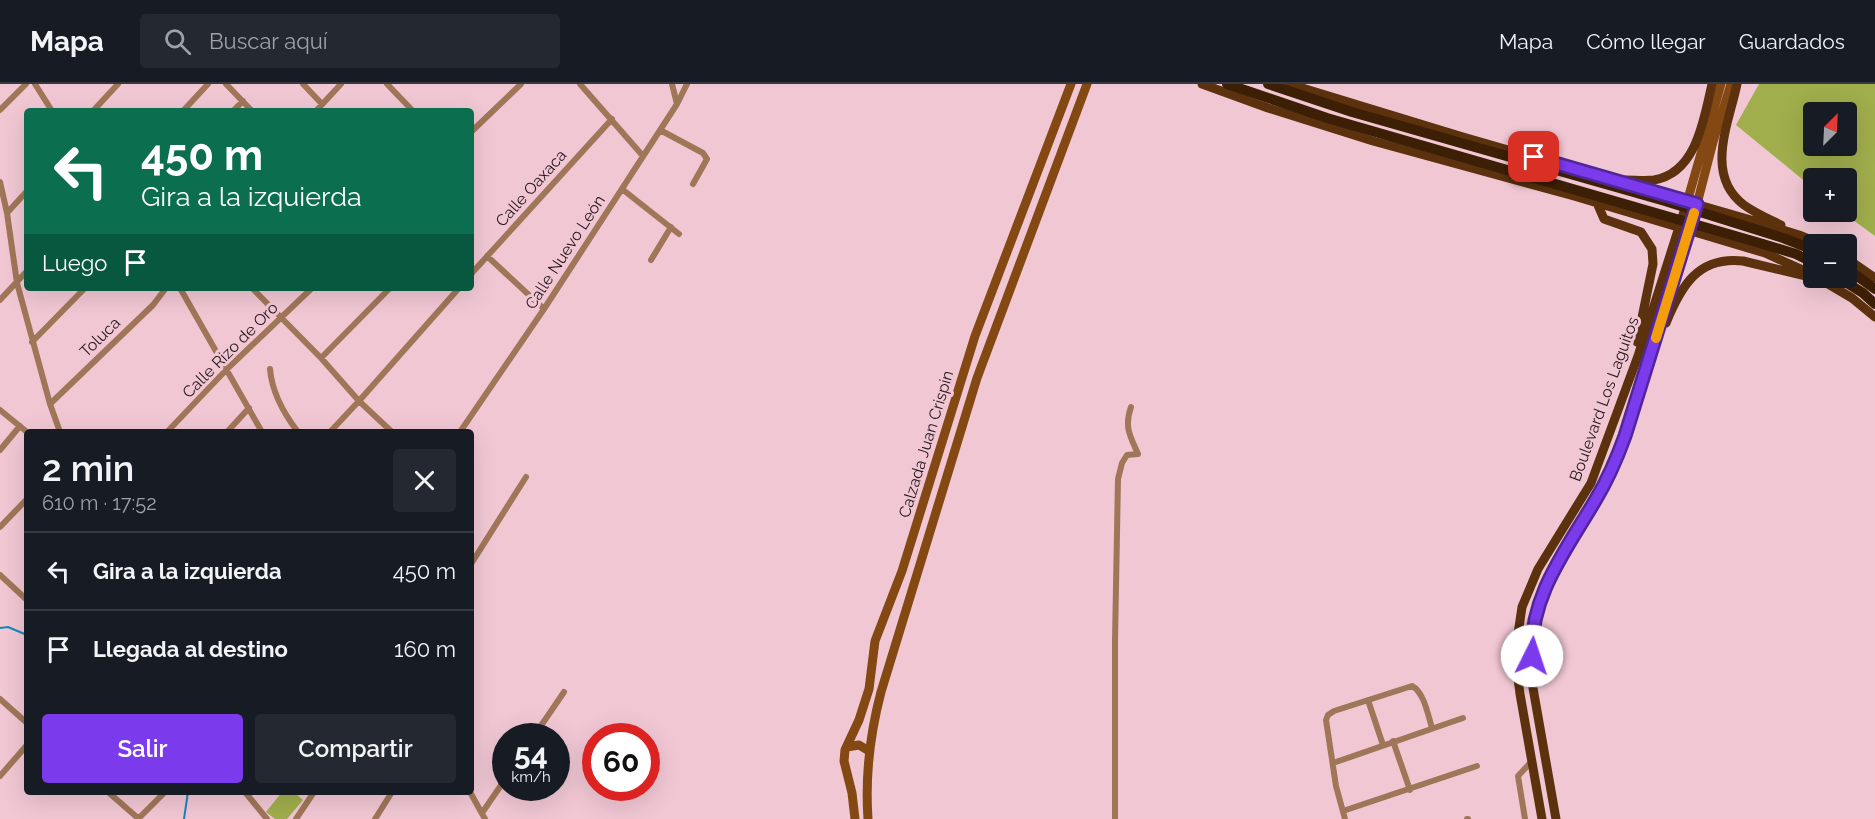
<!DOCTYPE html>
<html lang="es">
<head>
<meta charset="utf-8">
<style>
  body { margin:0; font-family:Raleway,sans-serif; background:#242831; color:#f1f3f6; height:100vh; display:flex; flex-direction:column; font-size:22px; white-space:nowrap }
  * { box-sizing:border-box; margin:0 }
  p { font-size:20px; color:#9ea1a6 }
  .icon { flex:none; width:33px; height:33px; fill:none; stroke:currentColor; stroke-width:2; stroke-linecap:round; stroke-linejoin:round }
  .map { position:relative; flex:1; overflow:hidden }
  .sheet { position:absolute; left:24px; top:345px; width:450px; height:366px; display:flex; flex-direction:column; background:#171b24; border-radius:6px; box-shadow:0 6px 24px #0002 }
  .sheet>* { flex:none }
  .hud { position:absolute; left:24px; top:24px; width:450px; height:183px; border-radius:6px; box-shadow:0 6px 24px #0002; background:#0b6e4f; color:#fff; overflow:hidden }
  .needle { width:39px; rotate:24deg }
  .controls { position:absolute; left:1803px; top:18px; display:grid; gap:12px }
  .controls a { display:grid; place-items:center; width:54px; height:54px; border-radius:6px; background:#171b24; box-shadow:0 6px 24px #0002; font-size:30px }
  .speed { position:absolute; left:492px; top:639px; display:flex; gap:12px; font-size:30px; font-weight:700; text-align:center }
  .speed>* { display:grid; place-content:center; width:78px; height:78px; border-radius:50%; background:#171b24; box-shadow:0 6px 24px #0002; line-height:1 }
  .speed small { font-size:15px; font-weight:400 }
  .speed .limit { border:9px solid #d22; background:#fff; color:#111 }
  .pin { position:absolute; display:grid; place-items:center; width:51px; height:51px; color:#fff; margin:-26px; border-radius:12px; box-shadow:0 3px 9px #0006 }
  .me { position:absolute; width:66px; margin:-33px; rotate:4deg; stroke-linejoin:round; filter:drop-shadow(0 0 4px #0008) }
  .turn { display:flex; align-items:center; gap:21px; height:126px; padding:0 18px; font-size:27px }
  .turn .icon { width:78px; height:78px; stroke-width:2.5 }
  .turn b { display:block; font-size:42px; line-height:51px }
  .then { display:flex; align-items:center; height:57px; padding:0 18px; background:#0003; gap:12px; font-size:22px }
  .round { display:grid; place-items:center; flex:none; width:63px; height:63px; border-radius:6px; background:#242831 }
  .summary { display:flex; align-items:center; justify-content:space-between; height:102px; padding:0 18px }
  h1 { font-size:36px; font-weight:600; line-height:45px }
  .cta { display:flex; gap:12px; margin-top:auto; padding:12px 18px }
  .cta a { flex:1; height:69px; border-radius:6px; background:#7c3aed; color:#fff; font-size:24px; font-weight:600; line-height:69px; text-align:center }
  .cta a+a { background:#242831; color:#f1f3f6 }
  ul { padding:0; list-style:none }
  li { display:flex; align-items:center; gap:18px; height:78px; padding:0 18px; border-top:2px solid #363941 }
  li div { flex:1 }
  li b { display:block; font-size:22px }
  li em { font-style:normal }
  header { display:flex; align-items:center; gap:36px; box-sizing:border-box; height:84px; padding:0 30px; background:#171b24; border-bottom:2px solid #363941 }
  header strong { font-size:28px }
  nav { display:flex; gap:33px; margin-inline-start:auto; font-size:21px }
  .search { width:420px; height:54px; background:#242831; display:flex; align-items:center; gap:15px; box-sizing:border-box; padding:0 21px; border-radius:6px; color:#9ea1a6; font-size:22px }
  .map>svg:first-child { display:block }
  .green { fill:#a0ae4c; fill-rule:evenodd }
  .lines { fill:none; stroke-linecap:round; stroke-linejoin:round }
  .stream { stroke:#1686bb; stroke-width:2 }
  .street { stroke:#a07658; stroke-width:6 }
  .secondary { stroke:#844813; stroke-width:9 }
  .primary { stroke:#5c320e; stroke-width:9 }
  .highway { stroke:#3d1f05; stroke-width:10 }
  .route-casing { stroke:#51269a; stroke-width:15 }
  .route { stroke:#7c3aed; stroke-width:10 }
  .slow { stroke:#f59e0b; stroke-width:10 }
  .labels { text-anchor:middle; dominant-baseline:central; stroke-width:6; stroke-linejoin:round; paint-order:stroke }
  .street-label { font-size:16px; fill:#24161b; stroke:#f1c7d4 }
</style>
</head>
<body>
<header>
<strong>Mapa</strong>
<div class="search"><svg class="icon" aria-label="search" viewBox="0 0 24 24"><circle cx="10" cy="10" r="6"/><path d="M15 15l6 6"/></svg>Buscar aquí</div>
<nav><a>Mapa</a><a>Cómo llegar</a><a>Guardados</a></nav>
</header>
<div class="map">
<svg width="1875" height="735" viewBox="0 0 1875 735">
  <rect width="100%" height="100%" fill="#f1c7d4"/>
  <path class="green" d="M1759,0H1875V152L1842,128H1846V94H1814L1813,104L1736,41ZM1814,28H1846V62H1814Z
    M282,708H294L303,716L287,735H275L266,728Z"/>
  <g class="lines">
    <path class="stream" d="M0,544L8,543L27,551
      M184,735L188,708"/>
    <path class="street" d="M35,0L52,27
      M226,0L252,27
      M303,0L322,20
      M387,0L413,27
      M580,0L643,72
      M672,0L677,20
      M0,26L26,0
      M93,27L118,0
      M183,27L208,0
      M233,27L243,17
      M316,27L341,0
      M660,46L703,69L707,75L693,100
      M471,48L521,0
      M0,98L7,129L17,199L50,320L60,348
      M622,105L679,150
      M7,129L27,107
      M487,172L544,225
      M651,176L671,143
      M471,190L612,35
      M180,204L262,348
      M252,204L321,274L359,317L392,348
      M0,216L27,187
      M32,258L85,204
      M321,274L390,204
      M270,285C272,308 284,330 298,348
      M50,320L153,221L166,204
      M0,326L27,348
      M167,348L227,285L312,204
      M227,348L249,324
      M330,348L359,317L459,204
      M460,348L544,225L677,20L687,0
      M0,366L20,342
      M0,443L27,415
      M471,480L526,393
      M0,491L27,516
      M0,615L27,639
      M1368,616L1383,661
      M534,652L564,608
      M1393,657L1410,706
      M1333,679L1463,634
      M0,692L27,661
      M108,708L139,735
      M245,708L267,735
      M470,708L485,735
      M1343,727L1477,682
      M482,729L506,694
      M138,735L165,708
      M296,735L314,708
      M375,735L392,708
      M1115,735V557L1118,395L1122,379L1127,371L1138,370C1130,352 1124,343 1131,323
      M1345,735L1336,702L1326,636L1328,631L1334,627L1412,602C1424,608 1428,631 1432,644
      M1467,735H1468
      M1525,735L1518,692L1532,677"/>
    <path class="secondary" d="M1687,118L1721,0
      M1697,120L1713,58L1731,0
      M847,663L859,661L869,667
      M855,735L852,709L844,677L845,666L859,636L869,605L875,557L902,487L975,252L1071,0
      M868,735C865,692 870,650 881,608L977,294L1087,0"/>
    <path class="primary" d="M1202,0L1268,24L1373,57L1574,112L1765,169L1814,191
      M1289,0L1463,53L1751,136L1799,151L1821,160
      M1737,0C1729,39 1704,91 1744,121C1755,129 1769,135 1781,141
      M1626,96C1635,96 1645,97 1654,96C1697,89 1704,34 1712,0
      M1597,119L1604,135L1641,148L1652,165L1653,180L1637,258
      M1846,174L1875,194
      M1818,194L1852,214L1875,233
      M1666,239C1681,202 1698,172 1743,177L1823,196
      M1542,735L1520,610L1515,570L1522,523L1538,485L1591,399L1638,272L1687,118
      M1556,735L1533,604L1531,556L1537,526L1544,504L1613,384L1649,277L1697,120"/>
    <path class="highway" d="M1227,0L1327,34L1763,160L1796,170L1814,179
      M1268,0L1352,28L1665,117L1783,154L1814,166
      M1846,184L1875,205
      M1839,194L1863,209L1875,220"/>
  </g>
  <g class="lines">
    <defs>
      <path id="route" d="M1532,572C1529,512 1567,465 1596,415C1608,395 1617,374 1625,352L1697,120L1534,73"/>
    </defs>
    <use href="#route" class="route-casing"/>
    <use href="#route" class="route"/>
    <path class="slow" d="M1656,254L1694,129"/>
  </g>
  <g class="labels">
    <g class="street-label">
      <text transform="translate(531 104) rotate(-48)">Calle Oaxaca</text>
      <text transform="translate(565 168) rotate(-57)">Calle Nuevo León</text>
      <text transform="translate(100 253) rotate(-44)">Toluca</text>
      <text transform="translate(230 266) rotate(-45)">Calle Rizo de Oro</text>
      <text transform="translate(1604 315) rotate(-70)">Boulevard Los Laguitos</text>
      <text transform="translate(926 360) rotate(-73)">Calzada Juan Crispin</text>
    </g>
  </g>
</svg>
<div class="controls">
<a><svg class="needle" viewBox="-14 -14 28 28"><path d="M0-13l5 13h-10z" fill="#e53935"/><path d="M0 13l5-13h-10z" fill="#9ea1a6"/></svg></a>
<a>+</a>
<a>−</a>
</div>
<div class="speed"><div>54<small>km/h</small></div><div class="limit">60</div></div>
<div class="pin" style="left:1534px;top:73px;background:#d93025"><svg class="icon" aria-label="arrive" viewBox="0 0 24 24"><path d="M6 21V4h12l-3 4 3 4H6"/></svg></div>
<svg class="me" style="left:1532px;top:572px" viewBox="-20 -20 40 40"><circle r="19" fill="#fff"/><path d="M0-13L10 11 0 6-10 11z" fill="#7c3aed"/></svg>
<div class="hud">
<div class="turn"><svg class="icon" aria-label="left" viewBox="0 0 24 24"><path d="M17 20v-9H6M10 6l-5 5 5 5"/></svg><div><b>450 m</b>Gira a la izquierda</div></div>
<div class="then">Luego<svg class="icon" aria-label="arrive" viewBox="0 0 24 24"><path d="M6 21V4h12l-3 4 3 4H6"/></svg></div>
</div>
<section class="sheet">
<div class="summary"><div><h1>2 min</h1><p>610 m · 17:52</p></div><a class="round"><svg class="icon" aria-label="close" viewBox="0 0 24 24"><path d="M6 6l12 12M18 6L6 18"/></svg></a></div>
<ul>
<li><svg class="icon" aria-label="left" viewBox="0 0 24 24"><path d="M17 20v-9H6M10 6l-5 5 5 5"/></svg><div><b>Gira a la izquierda</b></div><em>450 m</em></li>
<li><svg class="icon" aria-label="arrive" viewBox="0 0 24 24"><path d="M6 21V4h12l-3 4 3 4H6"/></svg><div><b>Llegada al destino</b></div><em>160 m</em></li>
</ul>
<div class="cta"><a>Salir</a><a>Compartir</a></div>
</section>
</div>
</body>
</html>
